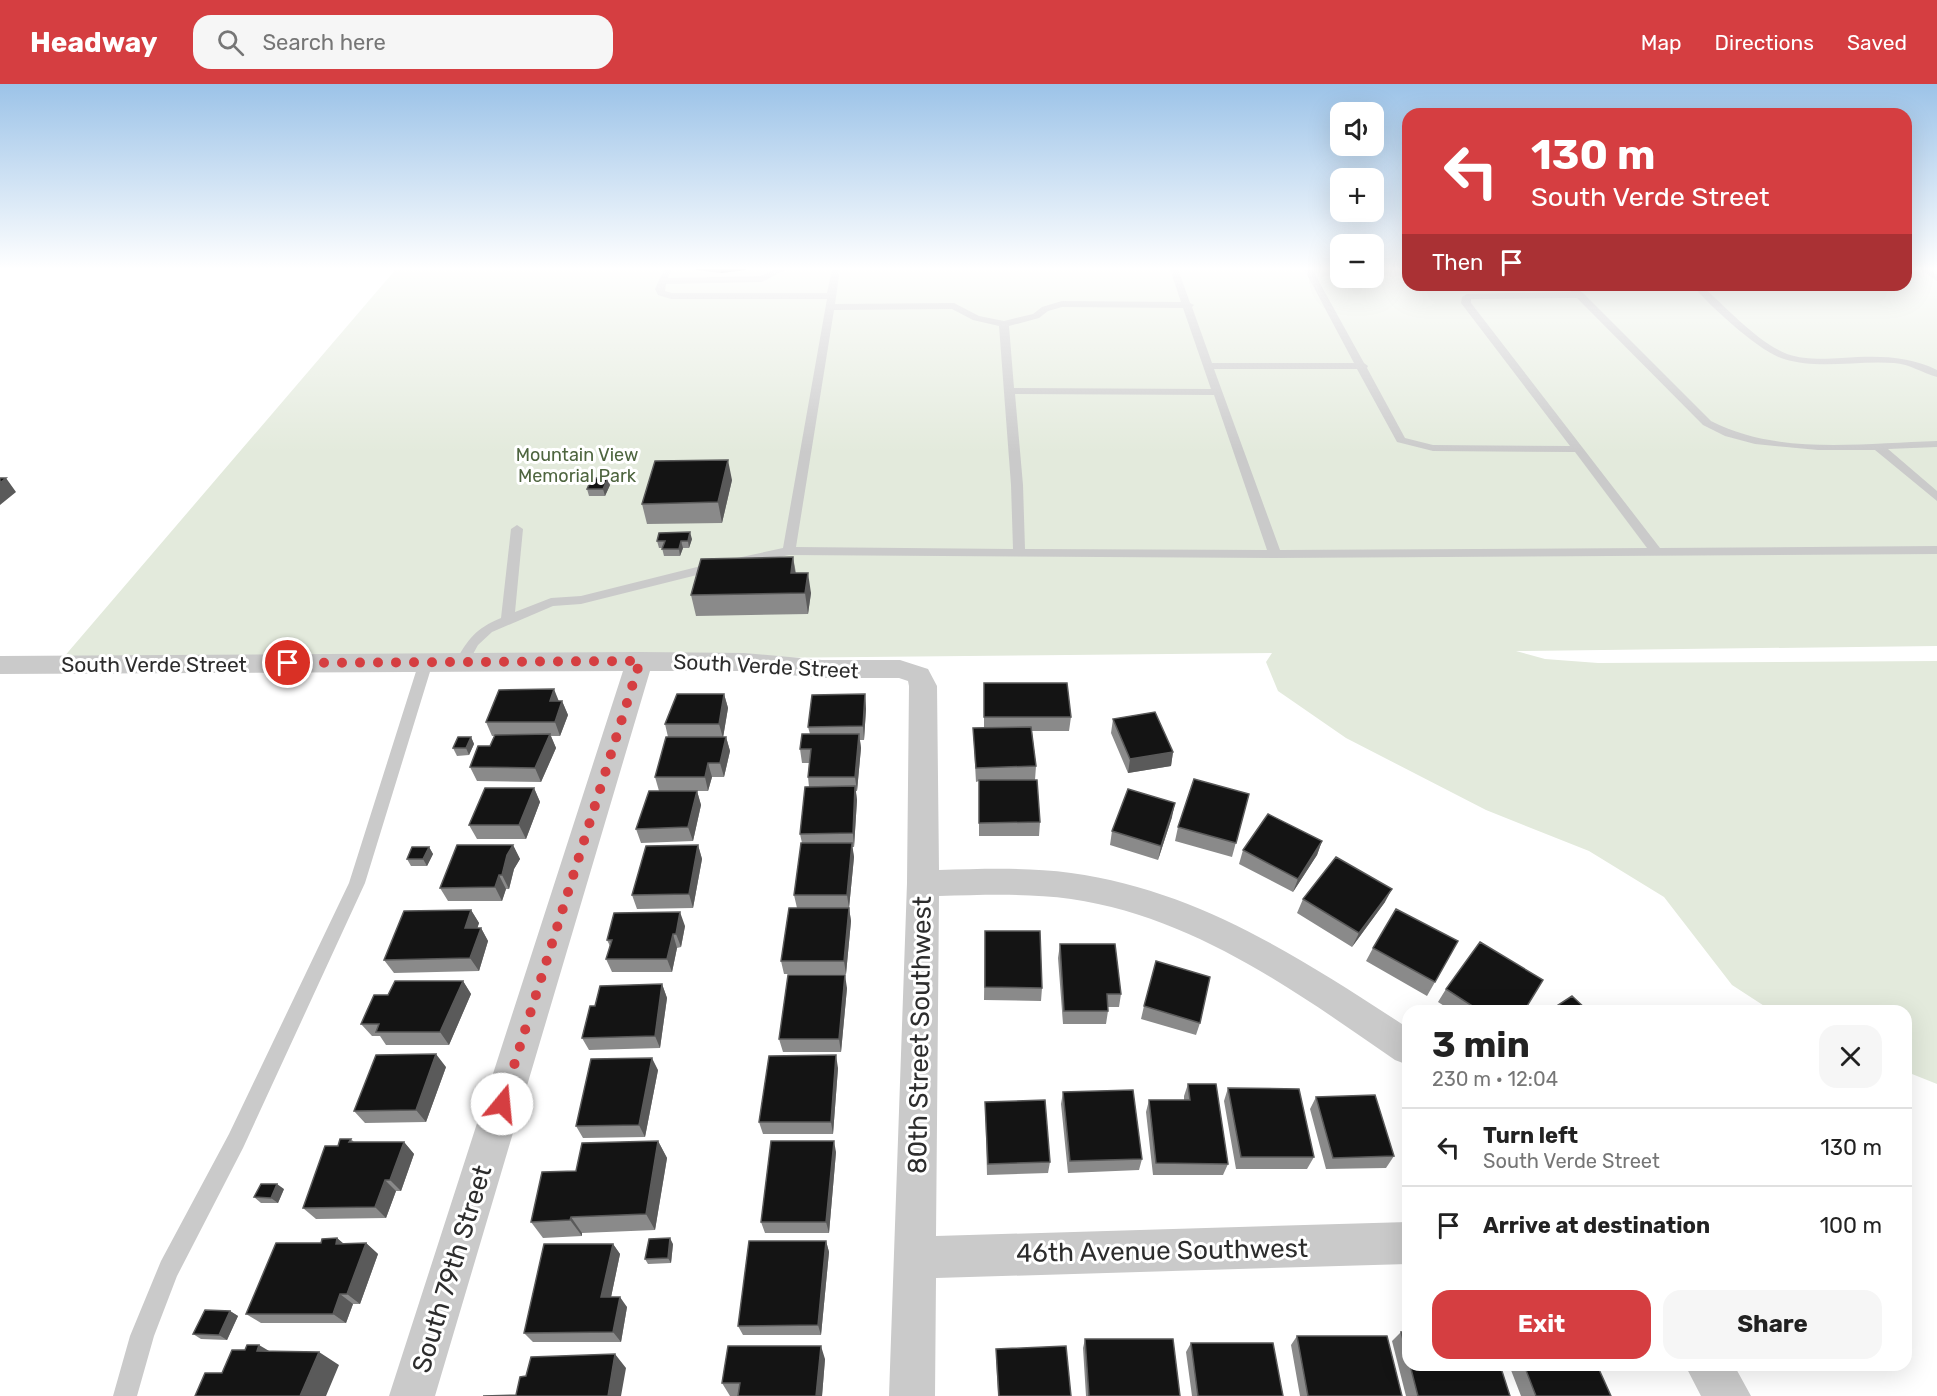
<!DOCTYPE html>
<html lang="en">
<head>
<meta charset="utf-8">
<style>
  body { margin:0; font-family:Rubik,sans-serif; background:#f6f6f6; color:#222; height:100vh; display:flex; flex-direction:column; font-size:22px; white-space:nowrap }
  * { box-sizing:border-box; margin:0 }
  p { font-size:20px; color:#767676 }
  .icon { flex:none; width:33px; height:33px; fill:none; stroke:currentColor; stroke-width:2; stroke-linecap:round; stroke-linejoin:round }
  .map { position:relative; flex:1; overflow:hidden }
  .sheet { position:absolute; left:1402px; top:921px; width:510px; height:366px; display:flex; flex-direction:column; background:#fff; border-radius:18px; box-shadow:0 6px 24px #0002 }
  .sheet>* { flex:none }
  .hud { position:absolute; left:1402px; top:24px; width:510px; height:183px; border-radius:18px; box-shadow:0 6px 24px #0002; background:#d53e41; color:#fff; overflow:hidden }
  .buttons { position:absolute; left:1330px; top:18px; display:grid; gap:12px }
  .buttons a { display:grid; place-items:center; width:54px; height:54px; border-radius:12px; background:#fff; box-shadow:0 6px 24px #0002; font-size:30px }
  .pin { position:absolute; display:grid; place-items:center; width:51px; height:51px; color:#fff; margin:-26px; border:3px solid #fff; border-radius:50%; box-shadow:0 2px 6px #0007 }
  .me { position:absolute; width:66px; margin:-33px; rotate:17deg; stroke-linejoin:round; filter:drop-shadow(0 0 4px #0008) }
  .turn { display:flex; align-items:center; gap:21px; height:126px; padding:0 30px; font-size:27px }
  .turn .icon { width:78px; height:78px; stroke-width:2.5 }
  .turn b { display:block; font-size:42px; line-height:51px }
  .then { display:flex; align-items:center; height:57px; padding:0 30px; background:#0003; gap:12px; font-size:22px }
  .round { display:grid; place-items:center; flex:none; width:63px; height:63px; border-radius:18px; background:#f6f6f6 }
  .summary { display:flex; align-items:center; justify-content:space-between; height:102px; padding:0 30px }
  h1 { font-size:36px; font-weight:700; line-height:45px }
  .primary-button { display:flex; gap:12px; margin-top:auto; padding:12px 30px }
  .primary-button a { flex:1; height:69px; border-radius:18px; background:#d53e41; color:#fff; font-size:24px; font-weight:700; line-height:69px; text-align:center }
  .primary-button a+a { background:#f6f6f6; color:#222 }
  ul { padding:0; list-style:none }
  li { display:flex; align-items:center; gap:18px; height:78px; padding:0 30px; border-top:2px solid #e0e0e0 }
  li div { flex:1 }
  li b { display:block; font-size:22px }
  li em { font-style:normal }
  header { display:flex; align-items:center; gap:36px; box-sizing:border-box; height:84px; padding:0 30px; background:#d53e41; color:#fff }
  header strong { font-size:28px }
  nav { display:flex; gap:33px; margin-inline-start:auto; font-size:21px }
  .search { width:420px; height:54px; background:#f6f6f6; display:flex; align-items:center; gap:15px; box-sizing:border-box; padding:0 21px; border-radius:18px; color:#767676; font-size:22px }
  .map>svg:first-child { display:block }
  .green { fill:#e3eadc }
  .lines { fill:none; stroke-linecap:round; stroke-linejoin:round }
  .lane { fill:#cacaca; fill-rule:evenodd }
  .street { fill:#cacaca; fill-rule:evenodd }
  .wall { fill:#8a8a8a }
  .shaded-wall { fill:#5a5a5a }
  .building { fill:#141414; stroke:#5a5a5a; stroke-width:1.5 }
  .route { stroke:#d53e41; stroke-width:10; stroke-dasharray:0 18 }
  .labels { text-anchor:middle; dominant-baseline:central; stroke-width:6; stroke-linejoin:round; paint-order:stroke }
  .far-park-label { font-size:18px; fill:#4e653f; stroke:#fff }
  .street-label { font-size:21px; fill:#2d2d2d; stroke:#fff }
  .near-street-label { font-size:26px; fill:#2d2d2d; stroke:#fff }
</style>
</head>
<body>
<header>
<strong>Headway</strong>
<div class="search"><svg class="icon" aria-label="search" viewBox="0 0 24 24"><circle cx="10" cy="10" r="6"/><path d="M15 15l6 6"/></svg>Search here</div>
<nav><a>Map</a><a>Directions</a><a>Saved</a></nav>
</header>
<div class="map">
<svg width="1937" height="1312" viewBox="0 0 1937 1312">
  <rect width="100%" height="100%" fill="#fff"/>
  <path class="green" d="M396,185H1341V194H1374V185H1408V201H1906L1907,185H1937V562L1516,567L1545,575L1598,579L1937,577V1000L1907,988L1906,927H1772L1732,901L1664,813L1589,767L1486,726L1346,654L1278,607L1266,578L1272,569L57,581Z"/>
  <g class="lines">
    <path class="lane" d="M664,185H672L668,194L760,192L776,185H787L762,198L666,200L665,207L672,209H827L832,185H840L835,220L954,219L979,232L1004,237L1033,230L1042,223L1062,217L1181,218L1170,185H1178L1190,219L1194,221L1192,223L1212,279H1354L1304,185H1312L1364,279L1368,282L1367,284L1405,354L1433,361L1570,362L1461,219L1462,213L1467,210L1571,208L1569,205L1573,202L1583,209L1711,337C1779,372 1863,359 1937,357V363L1888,365L1937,407V417L1875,366H1818L1755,360L1725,352L1703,341L1577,214L1471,215V219L1660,464L1937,462V470L1275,474L789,471L741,481L737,480V474L783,464L827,215H671L658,211L655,205ZM1062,223L1183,224L1211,305L1014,304L1009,242L1039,234L1048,227ZM952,225L973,236L999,242L1011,401L1013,465L796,463L834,226ZM1214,285H1357L1397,358L1433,367L1575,368L1647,464L1280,466ZM1015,310L1214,311L1267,466L1025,465L1023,401Z
      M1919,185H1929L1937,190V197Z
      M1692,201H1701C1726,223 1757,258 1787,270C1804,276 1825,275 1842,274C1876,272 1906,271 1937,286V293C1922,289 1910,280 1894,279C1857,276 1820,286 1784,275C1759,268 1709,221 1692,201Z
      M517,441L523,445L515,528L551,514L581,512L717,478L723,482L721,485L581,520L553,522L492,548L478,561L467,581H457L455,578C469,554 475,545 501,534L511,445Z
      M426,573L433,578L365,799L243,1064L177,1192L154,1252L137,1312H113L130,1252L161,1177L229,1050L349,799L419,578Z"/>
    <path class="street" d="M640,568L744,569L822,576H900L928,585L937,602L939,786C983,785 1027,783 1071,789C1198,806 1304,876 1408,944V981L1395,976C1295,907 1194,833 1071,815C1027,809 983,811 939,812L936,1152L1408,1138V1180L936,1194L935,1312H889L907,799L909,602L908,597L899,594H822L744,587H650L435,1312H389L623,587L0,590V572Z
      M1685,1281H1734L1751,1312H1701Z"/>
  </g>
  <path class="wall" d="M696,185H746V186L721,189L696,186Z
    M732,396L722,439L647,440L642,420Z
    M610,401L605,412H589L587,405Z
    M692,455L689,464H683L680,472H664L662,464H659L657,457Z
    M793,473L796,489L811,509L808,530L696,532L691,511Z
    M984,599L1071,633L1069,647H1032L1036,682L1035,696L1040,738L1039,752H979V697L976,698L973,644H984Z
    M724,610L728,624L723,653H726L730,667L724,693H712L708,707H697L701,721L693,757L641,759L636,745L659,707L655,693L668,653L665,640Z
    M865,610L866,625L864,656H860L861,664L857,707H856L857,716L854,763H852L854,773L849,824L851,837L846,890H784L781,877L797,824L794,811L802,759L800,750L809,703L808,693L809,679H802L800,665L810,650L808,643Z
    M559,617H562L568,631L560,652H551L556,664L541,698L477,697L470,683L490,662L494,652H492L486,638Z
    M1113,635L1173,668L1171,682L1128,689L1111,649Z
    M471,653L474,660L469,671L457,672L453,664Z
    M534,704L540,718L526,755H477L469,741Z
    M1249,710L1232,773L1175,757L1178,743Z
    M1172,733L1158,776L1110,761L1112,747Z
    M1322,757L1317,771L1293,808L1239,780L1243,766Z
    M513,761L520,775L514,785L509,805H506L502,817H448L440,804Z
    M698,761L702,775L693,824L637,825L632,811Z
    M429,763L433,770L427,782H411L407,775Z
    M1303,815L1385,818L1352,863L1297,829Z
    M471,826L479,839L477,844H481L488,857L479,887L394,889L384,876Z
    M685,842L681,863L677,864L672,888H612L606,875L610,862L607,856Z
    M985,847L1042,904L1041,917L984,916Z
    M1060,860L1121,910L1119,923H1108V927L1106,940H1063L1058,874Z
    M1373,864L1435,898L1427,912L1366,877Z
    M463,897L471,910L449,961H386L380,952H372L361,940L388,911Z
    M662,900L667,914L660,964L589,966L582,954L595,922Z
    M847,904L841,968H783L779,955Z
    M1446,905L1524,927H1452L1438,918Z
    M1144,922L1200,939L1196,951L1141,935Z
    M446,983L426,1038L365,1039L354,1027Z
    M838,984L833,1050H763L759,1038Z
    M658,986L645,1053L583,1054L576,1042Z
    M1188,1000L1228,1080L1223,1091H1153L1146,1028L1149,1016H1184V1012Z
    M1228,1004L1314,1073L1307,1085H1236L1224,1017Z
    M1063,1008L1142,1075L1139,1086L1068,1089L1061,1020Z
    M1316,1013L1394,1072L1386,1084L1326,1085L1310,1025Z
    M985,1018L1050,1078L1048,1089L987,1091Z
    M351,1055L354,1058H404L414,1070L401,1107H396L386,1134L316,1135L303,1124L338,1062Z
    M658,1057L667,1074L655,1146L582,1149V1152L543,1154L531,1138L576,1087Z
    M836,1068L829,1149H765L761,1138Z
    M284,1105L278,1119H261L254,1113Z
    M337,1154L343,1160L366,1159L378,1170L360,1220H353L346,1239H261L246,1230L321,1159Z
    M826,1157L829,1168L821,1251H743L738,1242Z
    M613,1160L620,1170L611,1213L627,1223L621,1258H533L524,1249Z
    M673,1160L671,1179L648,1180L645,1175Z
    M230,1227L238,1232L227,1256L201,1255L193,1250Z
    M1401,1248H1408V1281H1500L1510,1312H1406L1392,1257Z
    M1297,1252L1402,1312H1300L1291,1261Z
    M1085,1255L1180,1312H1086L1083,1264Z
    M1191,1259L1283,1312H1192L1186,1268Z
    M996,1265L1071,1312H998L996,1274Z
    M825,1275L822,1312H730L722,1299Z
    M1509,1281H1597L1611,1312H1521Z"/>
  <path class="shaded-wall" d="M720,185H746V186L721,189Z
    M728,376L732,396L722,439L718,418Z
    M6,394L16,408L0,421V399Z
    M608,394L610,401L605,412L603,405Z
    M690,448L692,455L689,464L688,457Z
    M681,457L683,464L680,472L679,465Z
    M793,473L796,494L791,489Z
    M808,489L811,509L808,530L805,509Z
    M554,605L560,620L550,617Z
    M724,610L728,624L723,654L719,640Z
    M865,610L866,625L864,656L863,642Z
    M562,617L568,631L560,652L555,638Z
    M550,650L556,664L541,698L535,684Z
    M859,650L861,664L857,707L855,693Z
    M471,653L474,660L469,671L466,664Z
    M726,653L730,667L724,693L720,679Z
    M1173,668L1171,682L1128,689L1130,675Z
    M708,679L712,693L708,707L705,693Z
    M855,702L857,716L854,763L853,749Z
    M534,704L540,718L526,755L519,741Z
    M697,707L701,721L693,757L688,743Z
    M1175,719L1172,733L1158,776L1161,762Z
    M1322,757L1317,771L1293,808L1298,795Z
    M852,759L854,773L849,824L847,811Z
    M513,761L520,775L514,785L509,805L502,791L507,771Z
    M698,761L702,775L693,824L689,810Z
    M429,763L433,770L427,782L423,775Z
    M499,791L506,805L502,817L495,803Z
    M1392,805L1385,818L1352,863L1359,849Z
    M849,824L851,837L846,890L844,877Z
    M471,826L479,839L473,858L465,844Z
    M680,828L685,842L681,863L676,850Z
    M481,844L488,857L479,887L470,874Z
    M673,850L677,864L672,888L667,875Z
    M845,891L847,904L841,968L839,955Z
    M463,897L471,910L449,961L440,948Z
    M662,900L667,914L660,964L655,952Z
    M436,970L446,983L426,1038L416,1026Z
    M836,971L838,984L833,1050L831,1038Z
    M652,974L658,986L645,1053L639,1041Z
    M658,1057L667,1074L655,1146L646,1130Z
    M834,1057L836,1068L829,1149L826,1138Z
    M404,1058L414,1070L401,1107L390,1096Z
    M385,1096L396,1107L386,1134L375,1123Z
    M277,1100L284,1105L278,1119L271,1114Z
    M571,1133L582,1149V1152L570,1136Z
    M337,1154L350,1165L336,1160Z
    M670,1154L673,1160L671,1179L668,1174Z
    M826,1157L829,1168L821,1251L818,1241Z
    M366,1159L378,1170L360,1220L347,1210Z
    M613,1160L620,1170L609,1223L601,1213Z
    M340,1210L353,1220L346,1239L333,1230Z
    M620,1213L627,1223L621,1258L613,1248Z
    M230,1227L238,1232L227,1256L219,1251Z
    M259,1261L281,1274L257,1267Z
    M821,1262L825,1275L822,1312H816Z
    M319,1268L339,1281L326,1312H300Z
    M615,1270L626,1284L621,1312H608Z"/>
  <path class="building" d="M728,376L718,418L642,420L655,377Z
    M0,394H6L0,399Z
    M592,394H608L603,405H587Z
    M690,448L688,457H681L679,465H662L665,457H657L659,449Z
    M793,473L791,489H808L805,509L691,511L701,475Z
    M984,599H1067L1071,633H984Z
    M554,605L550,617H562L555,638H486L499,606Z
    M677,610H724L719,640H665Z
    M865,610L863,642L808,643L812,611Z
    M1155,628L1173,668L1130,675L1113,635Z
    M1031,643L1036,682L976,684L973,644Z
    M550,650L535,684L470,683L478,662H490L495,651Z
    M802,650H859L855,693H808L811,665H800Z
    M458,653H471L466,664H453Z
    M666,653H726L720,679H708L705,693H655Z
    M1194,695L1249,710L1236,759L1178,743Z
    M979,696H1037L1040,738L979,739Z
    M855,702L853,749L800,750L805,703Z
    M485,704H534L519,741H469Z
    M1128,705L1175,719L1161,762L1112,747Z
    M649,707H697L688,743L636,745Z
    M1268,730L1322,757L1298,795L1243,766Z
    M801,759H852L847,811H794Z
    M457,761H513L507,771L502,791H499L495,803L440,804Z
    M698,761L689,810L632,811L646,762Z
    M412,763H429L423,775H407Z
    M1336,773L1392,805L1359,849L1303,815Z
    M789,824H849L844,877H781Z
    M1396,825L1458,857L1435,898L1373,864Z
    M471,826L465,844H481L470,874L384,876L404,827Z
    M680,828L676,850H673L667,875H606L612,856H607L614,829Z
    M985,847H1040L1042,904L985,903Z
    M1480,858L1543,896L1524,927H1480L1446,905Z
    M1060,860H1115L1121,910H1107L1108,927H1064Z
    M1156,877L1210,893L1200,939L1144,922Z
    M788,891H845L839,955H779Z
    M395,897H463L440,948H376L379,940H361L374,911H388Z
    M662,900L655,952L582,954L590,922H595L600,902Z
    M1572,912L1588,927H1549Z
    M436,970L416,1026L354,1027L376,971Z
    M836,971L831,1038H759L769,972Z
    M652,974L639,1041L576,1042L591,975Z
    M1188,1000H1216L1228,1080L1156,1079L1149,1016H1190Z
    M1228,1004L1299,1005L1314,1073H1241Z
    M1133,1006L1142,1075L1070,1077L1063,1008Z
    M1375,1011L1394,1072L1333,1074L1316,1013Z
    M1045,1016L1050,1078L988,1080L985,1018Z
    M340,1055H351L349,1058H404L390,1096H385L375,1123L303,1124L325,1062H338Z
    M658,1057L646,1130L571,1133L570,1136L531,1138L542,1088L576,1087L582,1059Z
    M771,1057H834L826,1138H761Z
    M261,1100H277L271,1114L254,1113Z
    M337,1154L336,1160L366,1159L347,1210H340L333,1230H246L276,1159H321L322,1155Z
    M670,1154L668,1174L645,1175L649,1155Z
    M749,1157H826L818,1241L738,1242Z
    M544,1160H613L601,1213H620L613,1248L524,1249Z
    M205,1226L230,1227L219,1251L193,1250Z
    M1401,1248H1408V1275Z
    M1297,1252H1387L1402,1312H1308Z
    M1085,1255H1173L1180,1312H1089Z
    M1191,1259H1273L1283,1312H1198Z
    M247,1261H259L257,1267L319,1268L300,1312H195L205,1289H222L232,1266H245Z
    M728,1262H821L816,1312H738L740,1299H722Z
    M1066,1262L1071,1312H999L996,1265Z
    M615,1270L608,1312H483L516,1311L520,1293L526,1292L531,1273Z
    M1410,1281H1500L1510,1312H1418Z
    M1524,1281H1597L1611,1312H1536Z"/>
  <linearGradient id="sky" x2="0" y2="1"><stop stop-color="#9cc3e8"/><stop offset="0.5" stop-color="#fff"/><stop offset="1" stop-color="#fff" stop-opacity="0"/></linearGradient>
  <rect width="1937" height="369" fill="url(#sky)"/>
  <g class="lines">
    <path class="route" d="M288,579L640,577L502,1020"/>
  </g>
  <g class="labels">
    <g class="far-park-label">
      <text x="577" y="371">Mountain View<tspan x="577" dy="21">Memorial Park</tspan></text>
    </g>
    <g class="street-label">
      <text x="154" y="580">South Verde Street</text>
      <text transform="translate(766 582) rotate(3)">South Verde Street</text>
    </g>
    <g class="near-street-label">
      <text transform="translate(920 951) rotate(-89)">80th Street Southwest</text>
      <text transform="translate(1162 1167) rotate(-1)">46th Avenue Southwest</text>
      <text transform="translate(452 1185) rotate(-73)">South 79th Street</text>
    </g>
  </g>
</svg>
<div class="buttons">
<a><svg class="icon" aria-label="sound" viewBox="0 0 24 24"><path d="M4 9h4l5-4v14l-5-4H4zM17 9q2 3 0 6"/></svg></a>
<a>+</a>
<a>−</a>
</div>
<div class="pin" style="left:288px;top:579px;background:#d93025"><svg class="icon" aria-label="arrive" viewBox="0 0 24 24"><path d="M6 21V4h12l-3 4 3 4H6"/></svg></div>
<svg class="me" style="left:502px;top:1020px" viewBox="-20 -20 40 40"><circle r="19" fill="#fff"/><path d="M0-13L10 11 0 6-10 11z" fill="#d53e41"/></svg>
<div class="hud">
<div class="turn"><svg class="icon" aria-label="left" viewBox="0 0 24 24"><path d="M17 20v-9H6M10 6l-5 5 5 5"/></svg><div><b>130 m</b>South Verde Street</div></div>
<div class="then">Then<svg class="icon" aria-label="arrive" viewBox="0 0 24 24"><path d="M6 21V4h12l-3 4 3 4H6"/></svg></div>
</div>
<section class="sheet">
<div class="summary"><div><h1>3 min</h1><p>230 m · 12:04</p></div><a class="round"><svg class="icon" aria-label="close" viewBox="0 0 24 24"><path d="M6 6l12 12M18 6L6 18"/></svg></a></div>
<ul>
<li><svg class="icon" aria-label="left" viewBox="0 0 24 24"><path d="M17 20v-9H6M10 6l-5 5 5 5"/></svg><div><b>Turn left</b><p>South Verde Street</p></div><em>130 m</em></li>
<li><svg class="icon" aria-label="arrive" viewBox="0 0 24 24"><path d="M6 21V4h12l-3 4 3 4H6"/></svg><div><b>Arrive at destination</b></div><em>100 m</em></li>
</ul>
<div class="primary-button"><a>Exit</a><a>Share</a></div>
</section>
</div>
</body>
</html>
